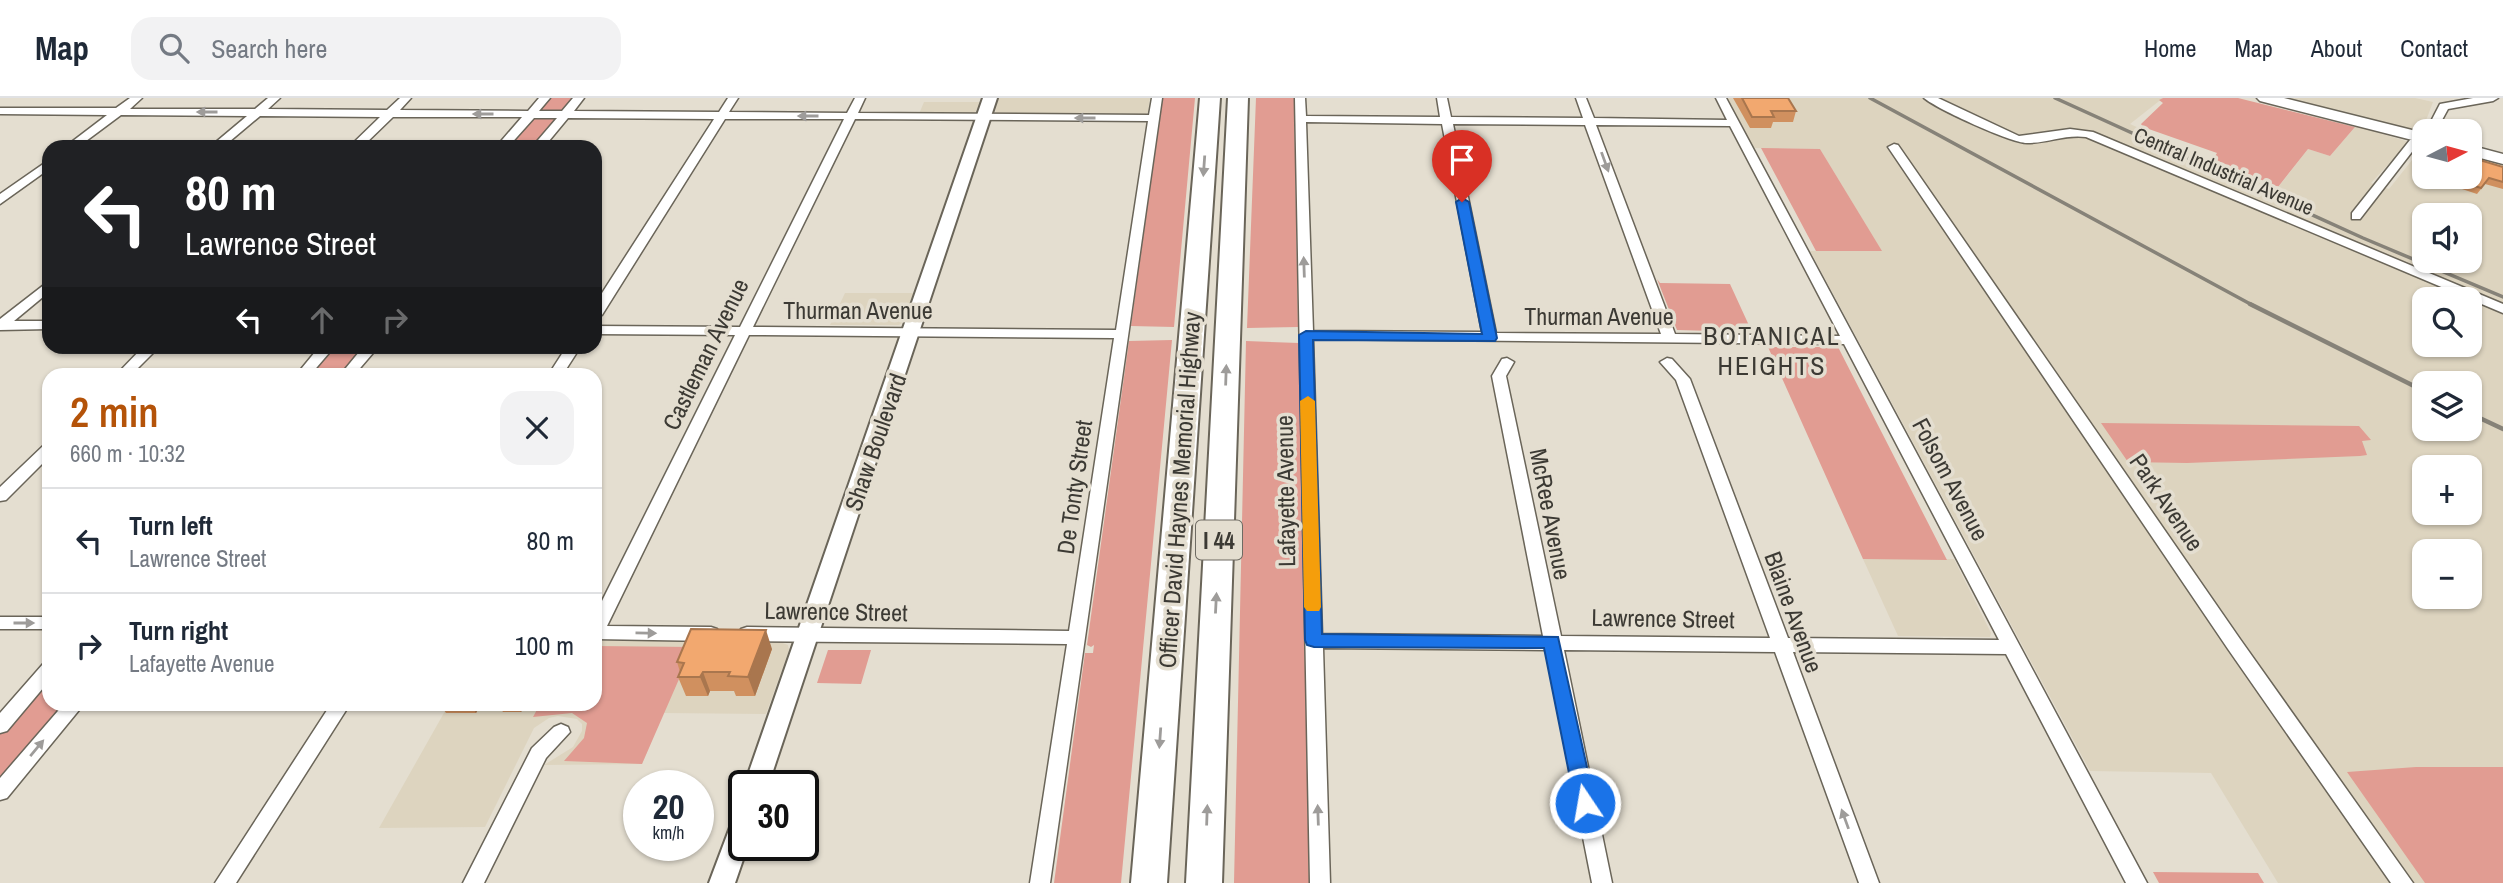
<!DOCTYPE html>
<html lang="en">
<head>
<meta charset="utf-8">
<style>
  body { margin:0; font-family:"Archivo Narrow",sans-serif; background:#f2f2f3; color:#1f2937; height:100vh; display:flex; flex-direction:column; font-size:26px; white-space:nowrap }
  * { box-sizing:border-box; margin:0 }
  p { font-size:23px; color:#747a83 }
  .icon { flex:none; width:38px; height:38px; fill:none; stroke:currentColor; stroke-width:2; stroke-linecap:round; stroke-linejoin:round }
  .map { position:relative; flex:1; overflow:hidden }
  .sheet { position:absolute; left:42px; top:270px; width:560px; height:343px; display:flex; flex-direction:column; background:#fff; border-radius:21px; box-shadow:0 2px 5px #0004 }
  .sheet>* { flex:none }
  .top-card { position:absolute; left:42px; top:42px; width:560px; height:214px; border-radius:21px; box-shadow:0 2px 5px #0004; background:#202124; color:#fff; overflow:hidden }
  .needle { width:46px; rotate:84deg }
  .fabs { position:absolute; left:2412px; top:21px; display:grid; gap:14px }
  .fabs a { display:grid; place-items:center; width:70px; height:70px; border-radius:14px; background:#fff; box-shadow:0 2px 5px #0004; font-size:35px }
  .speed { position:absolute; left:623px; top:672px; display:flex; gap:14px; font-size:35px; font-weight:700; text-align:center }
  .speed>* { display:grid; place-content:center; width:91px; height:91px; border-radius:50%; background:#fff; box-shadow:0 2px 5px #0004; line-height:1 }
  .speed small { font-size:18px; font-weight:400 }
  .speed .limit { border:4px solid #111; border-radius:10px; background:#fff; color:#111 }
  .pin { position:absolute; display:grid; place-items:center; width:60px; height:60px; color:#fff; margin:-72px -30px; border-radius:50% 50% 50% 0; rotate:-45deg; box-shadow:0 0 7px #0007 }
  .pin .icon { rotate:45deg }
  .me { position:absolute; width:77px; margin:-38px; rotate:348deg; stroke-linejoin:round; filter:drop-shadow(0 0 5px #0008) }
  .turn { display:flex; align-items:center; gap:24px; height:147px; padding:0 28px; font-size:32px }
  .turn .icon { width:91px; height:91px; stroke-width:2.5 }
  .turn b { display:block; font-size:49px; line-height:60px }
  .lanes { display:flex; align-items:center; height:66px; padding:0 28px; background:#0003; justify-content:center; gap:35px; direction:ltr }
  .lanes .off { opacity:.35 }
  .round { display:grid; place-items:center; flex:none; width:74px; height:74px; border-radius:21px; background:#f2f2f3 }
  .head { display:flex; align-items:center; justify-content:space-between; height:119px; padding:0 28px }
  h1 { font-size:42px; font-weight:600; line-height:52px; color:#b45309 }
  ul { padding:0; list-style:none }
  li { display:flex; align-items:center; gap:21px; height:105px; padding:0 28px; border-top:2px solid #e0e1e3 }
  li div { flex:1 }
  li b { display:block; font-size:26px }
  li em { font-style:normal }
  header { display:flex; align-items:center; gap:42px; box-sizing:border-box; height:98px; padding:0 35px; background:#fff; border-bottom:2px solid #e0e1e3 }
  header strong { font-size:33px }
  nav { display:flex; gap:38px; margin-inline-start:auto; font-size:24px }
  .search { width:490px; height:63px; background:#f2f2f3; display:flex; align-items:center; gap:18px; box-sizing:border-box; padding:0 24px; border-radius:21px; color:#747a83; font-size:26px }
  .map>svg:first-child { display:block }
  .built { fill:#ddd4bf; fill-rule:evenodd }
  .green { fill:#e19c92 }
  .lines { fill:none; stroke-linecap:round; stroke-linejoin:round }
  .minor-casing { stroke:#6a6559; stroke-width:3 }
  .tertiary-casing { stroke:#6a6559; stroke-width:4 }
  .secondary-casing { stroke:#6a6559; stroke-width:3 }
  .motorway-casing { stroke:#6a6559; stroke-width:4 }
  .minor { fill:#fff; fill-rule:evenodd }
  .tertiary { fill:#fff; fill-rule:evenodd }
  .secondary { fill:#fff; fill-rule:evenodd }
  .motorway { fill:#fff; fill-rule:evenodd }
  .rail-far1 { stroke:#868278; stroke-width:3.5 }
  .rail { stroke:#868278; stroke-width:4.5 }
  .wall { fill:#d0905f }
  .shaded-wall { fill:#a9764e }
  .building { fill:#f2a86f; stroke:#a9764e; stroke-width:2 }
  .oneway { fill:#9e9c9a }
  .route { fill:#1a73e8; stroke:#114b97; stroke-width:2 }
  .slow { fill:#f59e0b }
  .labels { text-anchor:middle; dominant-baseline:central; stroke-width:7; stroke-linejoin:round; paint-order:stroke }
  .far-street-label { font-size:21px; fill:#3c3a34; stroke:#e4ded0 }
  .shield { fill:#e4ded0; stroke:#6e6b63; stroke-width:2 }
  .shield-label { font-size:23px; font-weight:bold; fill:#3c3a34 }
  .street-label { font-size:24px; fill:#3c3a34; stroke:#e4ded0 }
  .neighbourhood-label { font-size:26px; letter-spacing:2px; fill:#3c3a34; stroke:#e4ded0 }
</style>
</head>
<body>
<header>
<strong>Map</strong>
<div class="search"><svg class="icon" aria-label="search" viewBox="0 0 24 24"><circle cx="10" cy="10" r="6"/><path d="M15 15l6 6"/></svg>Search here</div>
<nav><a>Home</a><a>Map</a><a>About</a><a>Contact</a></nav>
</header>
<div class="map">
<svg width="2503" height="785" viewBox="0 0 2503 785">
  <rect width="100%" height="100%" fill="#e4ded0"/>
  <path class="built" d="M998,0H1150L1148,14L1143,18L995,16Z
    M1727,0H2163L2130,26L2276,92L2308,51L2330,58L2356,28L2409,44L2371,85L2389,91L2424,47V79H2469V57L2503,67V785H2278L2211,675L2090,673L1810,153L1881,152L1820,51L1754,50ZM2424,117H2469V163H2424ZM2424,201H2469V247H2424ZM2424,285H2469V331H2424ZM2424,369H2469V415H2424ZM2424,453H2469V499H2424Z
    M2284,0H2415L2433,4L2422,33H2417Z
    M924,4H981L974,16H919Z
    M845,195H914L902,225L899,227H830Z
    M1863,461H1954L1991,535L1990,539L1898,538Z
    M595,542L780,544L788,547L789,552L766,616L663,615L642,666L544,667L573,649L582,633V626L577,621L558,618L549,620L534,630L485,729L379,730L449,606H595Z"/>
  <path class="green" d="M545,0H579L538,49H502Z
    M1162,0H1195L1174,229L1131,228Z
    M1256,0H1294L1298,229L1247,230Z
    M2163,0H2238L2355,29L2330,58L2308,51L2278,89L2213,61L2217,55L2143,29L2141,26L2163,5L2159,2Z
    M1761,50L1820,51L1882,153H1816Z
    M1657,181L1660,185L1730,186L1752,234L1677,232Z
    M1172,242L1121,785H1054L1085,555H1093L1094,547L1091,549L1087,547L1129,243Z
    M1246,243L1299,245L1309,785H1234Z
    M328,249H372L348,276H304Z
    M1768,249H1838L1947,462L1863,461Z
    M2101,325L2359,328L2371,342L2362,343L2367,357L2360,358L2187,365L2128,364Z
    M595,548L693,549L642,666L564,663L584,640L587,625L572,615L533,619L540,606H595Z
    M828,552H871L861,586L817,585Z
    M49,571V606H75L0,694V628Z
    M2416,669H2503V785H2425L2347,674Z
    M2153,774L2258,775L2264,785H2159Z"/>
  <g class="lines">
    <defs>
      <path id="minor" d="M130,0H142L130,11H255L268,0H280L268,11L387,12L400,0H411L400,12L528,13L539,0H550L539,13H562L573,0H584L574,13L719,14L728,0H738L729,14L847,15L855,0H865L858,15L1149,17L1152,0H1162L1050,785H1030L1067,546L747,543L741,541L738,536L741,531L747,529L1069,533L1114,240L749,237L607,528L711,529L717,531L720,536L717,541L711,543L595,541V517L735,237L595,236V228L740,229L844,21H725L602,217L595,221V206L714,21L568,20L544,49H532L557,20H534L508,49H496L522,19H393L362,49H349L380,19L260,18L223,49H210L247,18L121,17L78,49H65L107,17L0,16V10H116ZM855,21L1148,23L1116,232L753,229Z
        M1295,0H1305L1306,18L1440,19L1437,0H1447L1451,19L1583,20L1576,0H1586L1594,20L1727,22L1716,0H1726L2147,785H2126L2006,556L1793,554L1879,785H1859L1775,554L1564,552L1612,785H1592L1546,552L1323,550L1330,785H1310ZM1306,24L1442,26L1482,234L1313,233ZM1453,26L1585,27L1661,236L1496,235ZM1596,27L1730,28L1840,238L1675,236ZM1313,241L1844,246L1999,542L1788,540L1690,281L1672,261L1667,260L1660,264L1676,282L1770,540L1561,538L1506,278L1514,264L1507,260L1502,261L1492,278L1543,538L1322,536Z
        M1924,0H1938L2019,38L2070,31L2093,34L2503,206V215L2086,39C2066,36 2048,45 2027,45C2011,45 1937,11 1924,0Z
        M2473,0H2498L2493,3L2448,11L2436,33H2426L2440,6Z
        M2424,37V44L2418,46L2360,121H2352V115L2410,42Z
        M1894,46L1898,47L2240,541L2413,785H2391L2228,551L1888,49Z
        M49,62V71L0,106V96Z
        M49,183V194L14,223H49V231L0,232V221Z
        M144,248H160L132,276H117Z
        M320,248H335L311,276H297Z
        M364,248H379L355,276H341Z
        M567,248H581L563,276H549Z
        M49,345V359L6,402L0,403V389L44,347Z
        M0,519H49V531H0Z
        M49,564V583L7,633L0,635V615L43,566Z
        M64,606H84L7,700L0,702V680Z
        M331,606H350L236,785H215Z
        M561,626L568,629L570,634L546,660L484,785H463L532,650L554,629Z"/>
      <path id="tertiary" d="M983,0H997L768,688H744Z
        M744,714V747H748L735,785H709L732,724L735,717Z"/>
      <path id="secondary" d="M2257,0H2284L2424,35V45L2260,3Z
        M2469,47L2503,56V66L2469,57Z"/>
      <path id="motorway" d="M1200,0H1220L1167,785H1131Z
        M1228,0H1248L1222,785H1186Z"/>
    </defs>
    <use href="#minor" class="minor-casing"/>
    <use href="#tertiary" class="tertiary-casing"/>
    <use href="#secondary" class="secondary-casing"/>
    <use href="#motorway" class="motorway-casing"/>
    <use href="#minor" class="minor"/>
    <use href="#tertiary" class="tertiary"/>
    <use href="#secondary" class="secondary"/>
    <use href="#motorway" class="motorway"/>
    <path class="rail-far1" d="M1870,0L2254,208
      M2055,0L2363,140L2503,199"/>
    <path class="rail" d="M2250,206L2424,293
      M2469,315L2503,331"/>
  </g>
  <path class="wall" d="M1733,0H1788L1796,13L1793,24H1773L1771,30H1750Z
    M2503,69V91L2485,86L2477,96L2456,89L2462,79Z
    M515,248H548L544,254H517Z
    M772,551L755,598H736L734,593H710L708,598H686L678,579L680,574L677,564Z
    M440,606H526L521,614H503L499,608H480L476,615H446Z"/>
  <path class="shaded-wall" d="M542,248H548L544,254Z
    M766,532L772,551L755,598L748,579Z
    M703,574L710,593L708,598L700,579Z
    M470,606H478L480,608L476,615Z
    M516,606H526L521,614Z"/>
  <path class="building" d="M1742,0H1788L1796,13H1771L1774,19H1752Z
    M2473,60L2503,69V84L2489,80L2481,90L2459,83L2462,79H2469V66Z
    M691,531L766,532L748,579L728,578L730,574H703L700,579H678L684,565L677,564Z"/>
  <defs><path id="oneway-solid" d="M-6-.8H1V-3.2L6.5 0L1 3.2V.8H-6Z" transform="scale(1.75)"/></defs>
  <g class="oneway">
    <use href="#oneway-solid" transform="translate(207 14) rotate(180)"/>
    <use href="#oneway-solid" transform="translate(483 16) rotate(-180)"/>
    <use href="#oneway-solid" transform="translate(808 18) rotate(-180)"/>
    <use href="#oneway-solid" transform="translate(1085 20) rotate(-180)"/>
    <use href="#oneway-solid" transform="translate(1605 64) rotate(70)"/>
    <use href="#oneway-solid" transform="translate(1204 68) rotate(94)"/>
    <use href="#oneway-solid" transform="translate(1304 169) rotate(-92)"/>
    <use href="#oneway-solid" transform="translate(1226 277) rotate(-88)"/>
    <use href="#oneway-solid" transform="translate(1216 505) rotate(-87)"/>
    <use href="#oneway-solid" transform="translate(24 525)"/>
    <use href="#oneway-solid" transform="translate(646 535) rotate(1)"/>
    <use href="#oneway-solid" transform="translate(1160 640) rotate(94)"/>
    <use href="#oneway-solid" transform="translate(37 650) rotate(-50)"/>
    <use href="#oneway-solid" transform="translate(1207 717) rotate(-88)"/>
    <use href="#oneway-solid" transform="translate(1318 717) rotate(-92)"/>
    <use href="#oneway-solid" transform="translate(1845 721) rotate(-110)"/>
  </g>
  <path class="route" d="M1462,100L1469,104L1497,240L1495,243L1313,242L1322,536L1558,539L1595,705L1592,710L1585,713L1578,710L1575,705L1544,550L1314,549L1307,547L1305,542L1299,237L1306,233L1482,236L1456,104Z"/>
  <path class="slow" d="M1308,298L1315,303L1321,509L1319,513H1307L1304,509L1300,303Z"/>
  <g class="labels">
    <g class="far-street-label">
      <text transform="translate(2224 73) rotate(23)">Central Industrial Avenue</text>
    </g>
    <rect class="shield" x="1196" y="422.5" width="46" height="39" rx="5"/>
    <g class="shield-label">
      <text x="1219" y="442">I 44</text>
    </g>
    <g class="street-label">
      <text x="858" y="212">Thurman Avenue</text>
      <text x="1599" y="218">Thurman Avenue</text>
      <text transform="translate(705 256) rotate(-64)">Castleman Avenue</text>
      <text transform="translate(875 344) rotate(-71)">Shaw Boulevard</text>
      <text transform="translate(1951 381) rotate(62)">Folsom Avenue</text>
      <text transform="translate(1074 389) rotate(-82)">De Tonty Street</text>
      <text transform="translate(1179 392) rotate(-86)">Officer David Haynes Memorial Highway</text>
      <text transform="translate(1285 393) rotate(-91)">Lafayette Avenue</text>
      <text transform="translate(2167 404) rotate(56)">Park Avenue</text>
      <text transform="translate(1551 416) rotate(79)">McRee Avenue</text>
      <text transform="translate(836 513) rotate(1)">Lawrence Street</text>
      <text transform="translate(1794 514) rotate(70)">Blaine Avenue</text>
      <text transform="translate(1663 520) rotate(1)">Lawrence Street</text>
    </g>
    <g class="neighbourhood-label">
      <text x="1772" y="237">BOTANICAL<tspan x="1772" dy="30">HEIGHTS</tspan></text>
    </g>
  </g>
</svg>
<div class="fabs">
<a><svg class="needle" viewBox="-14 -14 28 28"><path d="M0-13l5 13h-10z" fill="#e53935"/><path d="M0 13l5-13h-10z" fill="#747a83"/></svg></a>
<a><svg class="icon" aria-label="sound" viewBox="0 0 24 24"><path d="M4 9h4l5-4v14l-5-4H4zM17 9q2 3 0 6"/></svg></a>
<a><svg class="icon" aria-label="search" viewBox="0 0 24 24"><circle cx="10" cy="10" r="6"/><path d="M15 15l6 6"/></svg></a>
<a><svg class="icon" aria-label="layers" viewBox="0 0 24 24"><path d="M12 4l9 5-9 5-9-5zM3 14l9 5 9-5"/></svg></a>
<a>+</a>
<a>−</a>
</div>
<div class="speed"><div>20<small>km/h</small></div><div class="limit">30</div></div>
<div class="pin" style="left:1462px;top:104px;background:#d93025"><svg class="icon" aria-label="arrive" viewBox="0 0 24 24"><path d="M6 21V4h12l-3 4 3 4H6"/></svg></div>
<svg class="me" style="left:1585px;top:705px" viewBox="-20 -20 40 40"><circle r="17" fill="#1a73e8" stroke="#fff" stroke-width="3"/><path d="M0-11L8 9 0 5-8 9z" fill="#fff"/></svg>
<div class="top-card">
<div class="turn"><svg class="icon" aria-label="left" viewBox="0 0 24 24"><path d="M17 20v-9H6M10 6l-5 5 5 5"/></svg><div><b>80 m</b>Lawrence Street</div></div>
<div class="lanes"><svg class="icon" aria-label="left" viewBox="0 0 24 24"><path d="M17 20v-9H6M10 6l-5 5 5 5"/></svg><svg class="icon off" aria-label="ahead" viewBox="0 0 24 24"><path d="M12 20V5M6 11l6-6 6 6"/></svg><svg class="icon off" aria-label="right" viewBox="0 0 24 24"><path d="M7 20v-9h11M14 6l5 5-5 5"/></svg></div>
</div>
<section class="sheet">
<div class="head"><div><h1>2 min</h1><p>660 m · 10:32</p></div><a class="round"><svg class="icon" aria-label="close" viewBox="0 0 24 24"><path d="M6 6l12 12M18 6L6 18"/></svg></a></div>
<ul>
<li><svg class="icon" aria-label="left" viewBox="0 0 24 24"><path d="M17 20v-9H6M10 6l-5 5 5 5"/></svg><div><b>Turn left</b><p>Lawrence Street</p></div><em>80 m</em></li>
<li><svg class="icon" aria-label="right" viewBox="0 0 24 24"><path d="M7 20v-9h11M14 6l5 5-5 5"/></svg><div><b>Turn right</b><p>Lafayette Avenue</p></div><em>100 m</em></li>
</ul>
</section>
</div>
</body>
</html>
